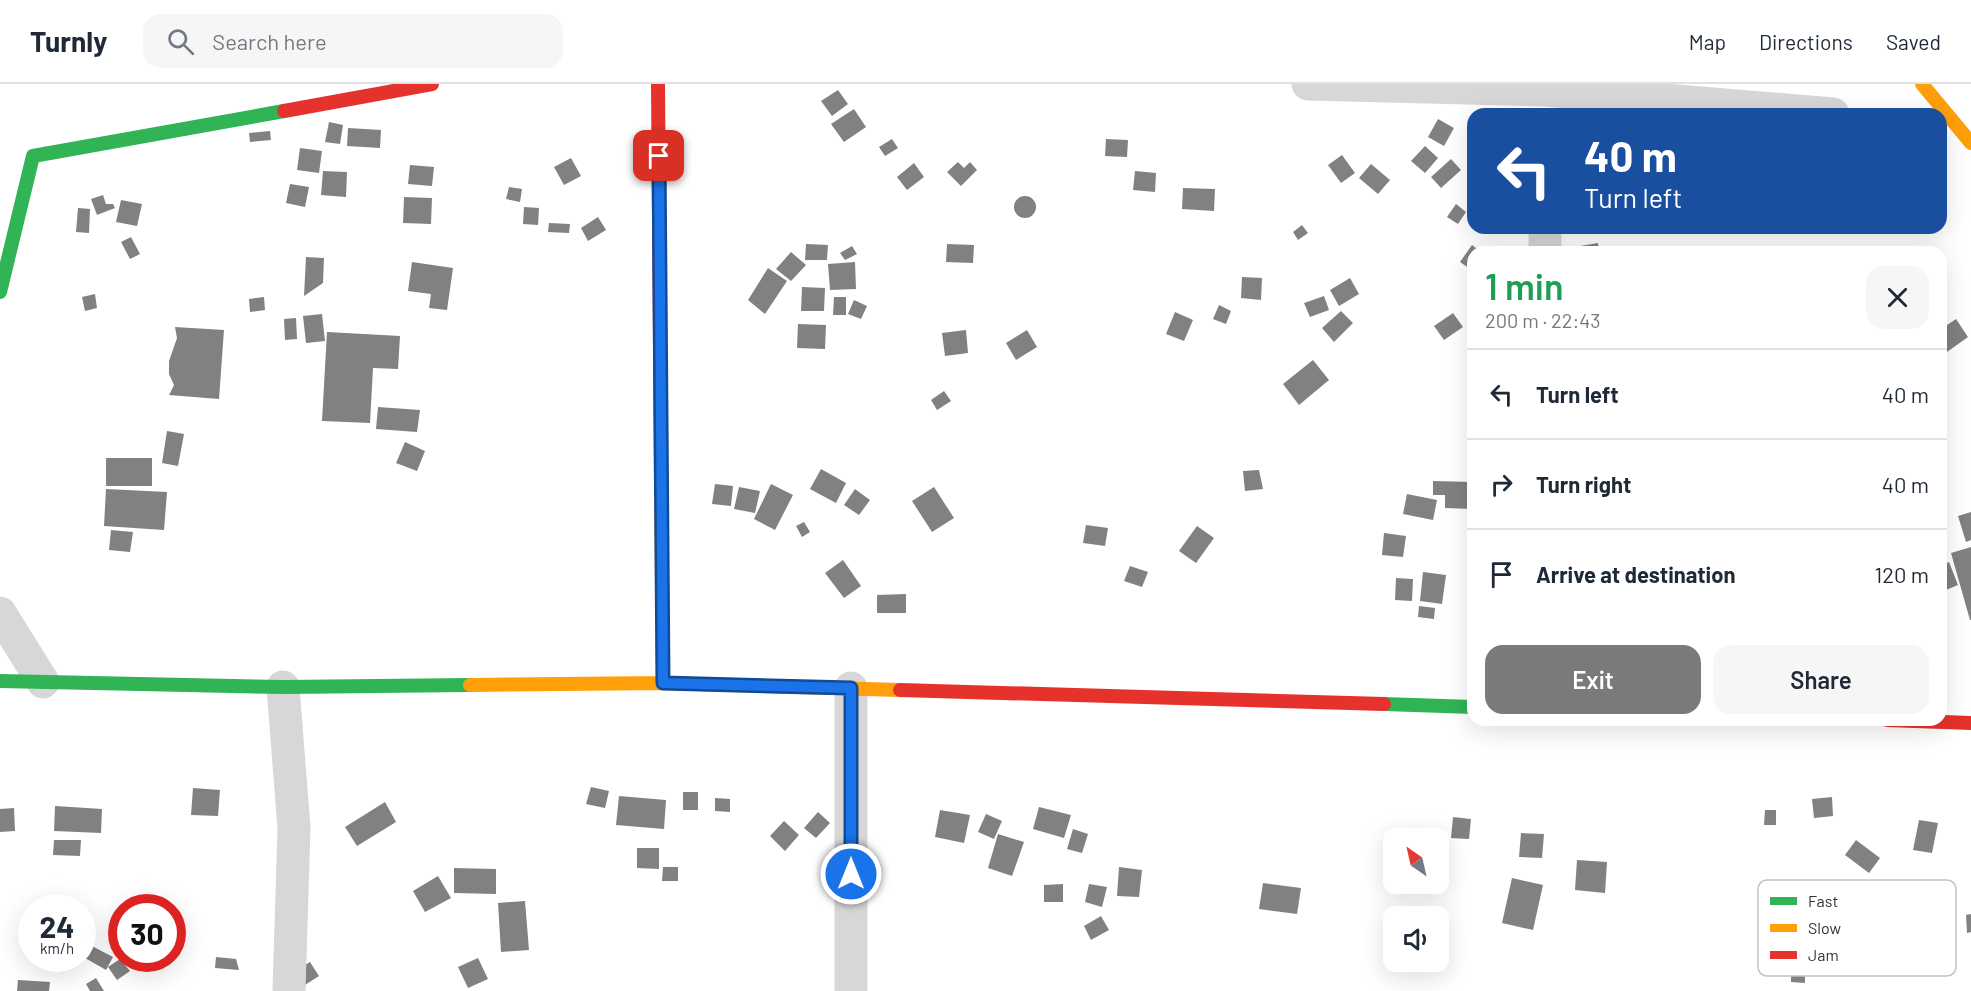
<!DOCTYPE html>
<html lang="en">
<head>
<meta charset="utf-8">
<style>
  body { margin:0; font-family:Barlow,sans-serif; background:#f6f6f7; color:#1f2937; height:100vh; display:flex; flex-direction:column; font-size:22px; white-space:nowrap }
  * { box-sizing:border-box; margin:0 }
  p { font-size:20px; color:#747a83 }
  .icon { flex:none; width:33px; height:33px; fill:none; stroke:currentColor; stroke-width:2; stroke-linecap:round; stroke-linejoin:round }
  .map { position:relative; flex:1; overflow:hidden }
  .side { position:absolute; left:1467px; top:162px; width:480px; height:480px; display:flex; flex-direction:column; background:#fff; border-radius:18px; box-shadow:0 6px 24px #0002 }
  .side>* { flex:none }
  .hud { position:absolute; left:1467px; top:24px; width:480px; height:126px; border-radius:18px; box-shadow:0 6px 24px #0002; background:#1a4fa0; color:#fff; overflow:hidden }
  .needle { width:39px; rotate:326deg }
  .fabs { position:absolute; left:1383px; top:744px; display:grid; gap:12px }
  .fabs a { display:grid; place-items:center; width:66px; height:66px; border-radius:12px; background:#fff; box-shadow:0 6px 24px #0002; font-size:30px }
  .speed { position:absolute; left:18px; top:810px; display:flex; gap:12px; font-size:30px; font-weight:700; text-align:center }
  .speed>* { display:grid; place-content:center; width:78px; height:78px; border-radius:50%; background:#fff; box-shadow:0 6px 24px #0002; line-height:1 }
  .speed small { font-size:15px; font-weight:400 }
  .speed .limit { border:9px solid #d22; background:#fff; color:#111 }
  .pin { position:absolute; display:grid; place-items:center; width:51px; height:51px; color:#fff; margin:-26px; border-radius:12px; box-shadow:0 3px 9px #0006 }
  .me { position:absolute; width:66px; margin:-33px; rotate:0deg; stroke-linejoin:round; filter:drop-shadow(0 0 4px #0008) }
  .turn { display:flex; align-items:center; gap:21px; height:126px; padding:0 18px; font-size:27px }
  .turn .icon { width:78px; height:78px; stroke-width:2.5 }
  .turn b { display:block; font-size:42px; line-height:51px }
  .round { display:grid; place-items:center; flex:none; width:63px; height:63px; border-radius:18px; background:#f6f6f7 }
  .overview { display:flex; align-items:center; justify-content:space-between; height:102px; padding:0 18px }
  h1 { font-size:36px; font-weight:600; line-height:45px; color:#1e9e55 }
  .cta { display:flex; gap:12px; margin-top:auto; padding:12px 18px }
  .cta a { flex:1; height:69px; border-radius:18px; background:#7a7a7a; color:#fff; font-size:24px; font-weight:600; line-height:69px; text-align:center }
  .cta a+a { background:#f6f6f7; color:#1f2937 }
  ul { padding:0; list-style:none }
  li { display:flex; align-items:center; gap:18px; height:90px; padding:0 18px; border-top:2px solid #e0e1e3 }
  li div { flex:1 }
  li b { display:block; font-size:22px }
  li em { font-style:normal }
  header { display:flex; align-items:center; gap:36px; box-sizing:border-box; height:84px; padding:0 30px; background:#fff; border-bottom:2px solid #e0e1e3 }
  header strong { font-size:28px }
  nav { display:flex; gap:33px; margin-inline-start:auto; font-size:21px }
  .search { width:420px; height:54px; background:#f6f6f7; display:flex; align-items:center; gap:15px; box-sizing:border-box; padding:0 21px; border-radius:18px; color:#747a83; font-size:22px }
  .map>svg:first-child { display:block }
  .building { fill:#818181 }
  .lines { fill:none; stroke-linecap:round; stroke-linejoin:round }
  .street { stroke:#d7d7d7; stroke-width:33 }
  .fast { stroke:#30b455; stroke-width:14 }
  .slow { stroke:#ff9f0a; stroke-width:14 }
  .jam { stroke:#e5322d; stroke-width:14 }
  .route-casing { stroke:#114b97; stroke-width:15 }
  .route { stroke:#1a73e8; stroke-width:10 }
  .key { fill:#fff; stroke:#c2c2c2; stroke-width:1.5 }
  .key-label { font-size:16px; fill:#333 }
</style>
</head>
<body>
<header>
<strong>Turnly</strong>
<div class="search"><svg class="icon" aria-label="search" viewBox="0 0 24 24"><circle cx="10" cy="10" r="6"/><path d="M15 15l6 6"/></svg>Search here</div>
<nav><a>Map</a><a>Directions</a><a>Saved</a></nav>
</header>
<div class="map">
<svg width="1971" height="907" viewBox="0 0 1971 907">
  <rect width="100%" height="100%" fill="#fff"/>
  <path class="building" d="M838,6L848,20L832,32L821,17Z
    M854,25L866,43L844,58L831,40Z
    M1438,35L1454,44L1444,62L1428,53Z
    M329,38L343,41L340,60L325,58Z
    M348,44L381,46L380,64L347,62Z
    M270,47L271,56L250,58L249,49Z
    M892,55L898,64L885,72L879,63Z
    M1106,55L1128,56L1127,73L1105,72Z
    M1425,62L1438,74L1425,89L1411,77Z
    M300,64L322,67L319,89L297,86Z
    M1342,71L1355,89L1341,99L1328,81Z
    M571,74L581,92L564,101L554,83Z
    M1451,75L1461,86L1441,104L1431,93Z
    M958,78L964,84L970,78L977,86L961,102L947,88Z
    M914,79L924,93L907,106L897,93Z
    M1371,80L1390,96L1378,110L1359,94Z
    M410,81L434,83L432,102L408,100Z
    M323,87L347,88L346,113L321,111Z
    M1135,87L1156,89L1155,108L1133,106Z
    M290,100L309,103L305,123L286,119Z
    M509,103L522,105L520,118L506,115Z
    M1183,104L1215,105L1214,127L1182,125Z
    M103,111L106,120H113L115,124L97,131L91,115Z
    M1014 123a11 11 0 1 1 22 0a11 11 0 1 1-22 0Z
    M404,113L432,114L431,140L403,139Z
    M121,116L142,120L137,142L116,138Z
    M1456,120L1466,128L1458,140L1447,133Z
    M524,123L539,124L538,141L523,140Z
    M78,124L90,125L89,149L76,148Z
    M598,133L606,146L588,157L581,144Z
    M549,139L570,140L569,149L548,148Z
    M1302,141L1308,149L1298,156L1293,148Z
    M131,153L140,170L130,175L121,158Z
    M1598,159L1599,168H1563V165Z
    M806,160L828,161L827,176H805Z
    M947,160L974,161L973,179L946,178Z
    M1472,161L1481,168H1473V187L1460,178Z
    M852,162L857,170L845,176L840,169Z
    M791,168L806,181L791,197L776,185Z
    M306,173L324,174L323,199L304,212Z
    M412,178L453,184L447,226L429,224L431,210L408,207Z
    M855,178L856,205L830,206L828,180Z
    M768,184L787,197L765,230L748,216Z
    M1242,193L1262,194L1261,216L1241,214Z
    M1350,194L1359,210L1339,222L1330,206Z
    M802,203L825,204L824,227H801Z
    M95,210L97,224L85,227L82,213Z
    M1324,212L1329,226L1310,233L1304,219Z
    M264,213L265,226L250,228L249,215Z
    M834,213H846V231H833Z
    M854,216L867,222L861,235L848,230Z
    M1219,221L1231,227L1226,240L1213,235Z
    M1341,227L1353,239L1334,258L1322,244Z
    M1175,228L1193,236L1184,257L1166,250Z
    M1453,229L1463,243L1444,256L1434,242Z
    M322,230L325,257L306,259L303,232Z
    M296,234L297,255L285,256L284,235Z
    M1956,235L1968,253L1947,268L1941,259V245Z
    M798,240L826,241L825,265L797,264Z
    M175,243L224,246L219,315L169,311L174,301L169,290V277L177,254Z
    M966,246L968,269L945,272L942,249Z
    M1027,246L1037,263L1016,276L1006,259Z
    M327,248L400,252L398,285L373,284L370,339L322,337Z
    M1313,276L1329,296L1299,321L1283,300Z
    M944,307L951,317L937,326L931,316Z
    M378,323L420,326L417,348L376,345Z
    M167,347L184,350L178,382L162,379Z
    M405,358L425,367L417,387L396,379Z
    M106,374H152V402H106Z
    M821,385L846,399L836,419L810,405Z
    M1259,386L1263,405L1245,407L1243,387Z
    M1433,397L1473,398V425L1445,424V411H1433Z
    M715,400L733,402L731,422L712,420Z
    M771,400L793,411L775,446L754,435Z
    M739,403L760,407L755,429L734,425Z
    M934,403L954,434L932,448L912,417Z
    M106,405L167,408L164,446L104,442Z
    M855,405L870,416L859,431L844,421Z
    M1407,410L1437,416L1433,436L1403,430Z
    M1971,428V456L1966,458L1958,432Z
    M804,438L810,448L802,453L796,442Z
    M1086,441L1108,444L1105,462L1083,459Z
    M1197,442L1214,454L1196,479L1179,467Z
    M111,446L133,448L130,468L109,466Z
    M1384,449L1406,452L1403,473L1382,471Z
    M1971,463V536H1970L1951,469Z
    M843,476L861,502L844,514L825,489Z
    M1949,478L1958,501L1941,508V481Z
    M1130,482L1148,488L1142,503L1124,497Z
    M1423,488L1446,491L1442,520L1420,517Z
    M1396,494L1413,495L1412,517L1395,516Z
    M906,510V529H877V511Z
    M1419,522L1435,524L1434,535L1418,533Z
    M591,703L609,707L605,724L586,720Z
    M193,704L220,706L218,732L191,731Z
    M683,708H698V726H683Z
    M619,712L666,716L664,745L616,741Z
    M1832,713L1833,732L1814,734L1812,715Z
    M715,714L730,715V728L715,727Z
    M385,718L396,738L357,762L345,743Z
    M55,722L102,725L101,749L54,747Z
    M1039,723L1071,731L1064,754L1033,745Z
    M14,724L15,747L0,748V725Z
    M940,726L970,731L964,759L935,753Z
    M1765,726H1776V741H1764Z
    M818,728L830,739L816,754L804,744Z
    M986,730L1002,737L994,755L978,748Z
    M1453,733L1471,735L1469,755L1451,754Z
    M1919,736L1938,739L1932,769L1913,766Z
    M784,737L799,751L785,767L770,752Z
    M1073,745L1088,750L1082,769L1067,765Z
    M1521,749L1544,750L1542,774L1519,773Z
    M998,750L1024,758L1012,792L988,784Z
    M54,756H81L80,772L53,771Z
    M1856,756L1880,774L1869,789L1845,771Z
    M637,764H659V785L637,784Z
    M1577,776L1607,778L1605,809L1575,806Z
    M663,783H678V797H662Z
    M1119,783L1142,786L1139,813L1117,812Z
    M454,784L496,785V810L454,809Z
    M438,792L451,814L425,828L413,807Z
    M1512,794L1543,801L1533,846L1502,839Z
    M1263,799L1301,804L1297,830L1259,825Z
    M1063,800V818H1044V801Z
    M1089,800L1107,803L1102,823L1085,818Z
    M525,817L529,866L501,868L498,819Z
    M1971,830V848L1967,849L1966,831Z
    M1101,832L1109,846L1091,856L1084,842Z
    M92,862L113,873L106,886L85,874Z
    M216,873L236,875L239,886L215,884Z
    M1791,873L1805,874V899L1791,898Z
    M478,874L488,895L468,904L458,883Z
    M120,875L130,887L117,896L108,883Z
    M310,878L319,892L305,901L296,886Z
    M96,894L104,907H90L86,900Z
    M18,896L50,898L49,907H17Z"/>
  <g class="lines">
    <path class="street" d="M1308,0L1545,6L1833,30
      M1545,168V144
      M0,529L43,598
      M283,603L294,744L289,907
      M851,604V907"/>
    <path class="fast" d="M0,208L33,72L284,27
      M0,597L283,603L470,601
      M1384,620L1473,623"/>
    <path class="slow" d="M1922,0L1971,59
      M661,394L663,599
      M470,601L663,599L900,606"/>
    <path class="jam" d="M658,0L661,394
      M284,27L432,0
      M900,606L1384,620
      M1887,636L1971,639"/>
  </g>
  <g class="lines">
    <defs>
      <path id="route" d="M659,72L663,599L851,604V790"/>
    </defs>
    <use href="#route" class="route-casing"/>
    <use href="#route" class="route"/>
  </g>
  <rect x="1758" y="796" width="198" height="96" rx="9" class="key"/>
  <rect x="1770" y="813" width="27" height="8" fill="#30b455"/>
  <rect x="1770" y="840" width="27" height="8" fill="#ff9f0a"/>
  <rect x="1770" y="867" width="27" height="8" fill="#e5322d"/>
  <g class="key-label">
    <text x="1808" y="823">Fast</text>
    <text x="1808" y="850">Slow</text>
    <text x="1808" y="877">Jam</text>
  </g>
</svg>
<div class="fabs">
<a><svg class="needle" viewBox="-14 -14 28 28"><path d="M0-13l5 13h-10z" fill="#e53935"/><path d="M0 13l5-13h-10z" fill="#747a83"/></svg></a>
<a><svg class="icon" aria-label="sound" viewBox="0 0 24 24"><path d="M4 9h4l5-4v14l-5-4H4zM17 9q2 3 0 6"/></svg></a>
</div>
<div class="speed"><div>24<small>km/h</small></div><div class="limit">30</div></div>
<div class="pin" style="left:659px;top:72px;background:#d93025"><svg class="icon" aria-label="arrive" viewBox="0 0 24 24"><path d="M6 21V4h12l-3 4 3 4H6"/></svg></div>
<svg class="me" style="left:851px;top:790px" viewBox="-20 -20 40 40"><circle r="17" fill="#1a73e8" stroke="#fff" stroke-width="3"/><path d="M0-11L8 9 0 5-8 9z" fill="#fff"/></svg>
<div class="hud">
<div class="turn"><svg class="icon" aria-label="left" viewBox="0 0 24 24"><path d="M17 20v-9H6M10 6l-5 5 5 5"/></svg><div><b>40 m</b>Turn left</div></div>
</div>
<section class="side">
<div class="overview"><div><h1>1 min</h1><p>200 m · 22:43</p></div><a class="round"><svg class="icon" aria-label="close" viewBox="0 0 24 24"><path d="M6 6l12 12M18 6L6 18"/></svg></a></div>
<ul>
<li><svg class="icon" aria-label="left" viewBox="0 0 24 24"><path d="M17 20v-9H6M10 6l-5 5 5 5"/></svg><div><b>Turn left</b></div><em>40 m</em></li>
<li><svg class="icon" aria-label="right" viewBox="0 0 24 24"><path d="M7 20v-9h11M14 6l5 5-5 5"/></svg><div><b>Turn right</b></div><em>40 m</em></li>
<li><svg class="icon" aria-label="arrive" viewBox="0 0 24 24"><path d="M6 21V4h12l-3 4 3 4H6"/></svg><div><b>Arrive at destination</b></div><em>120 m</em></li>
</ul>
<div class="cta"><a>Exit</a><a>Share</a></div>
</section>
</div>
</body>
</html>
